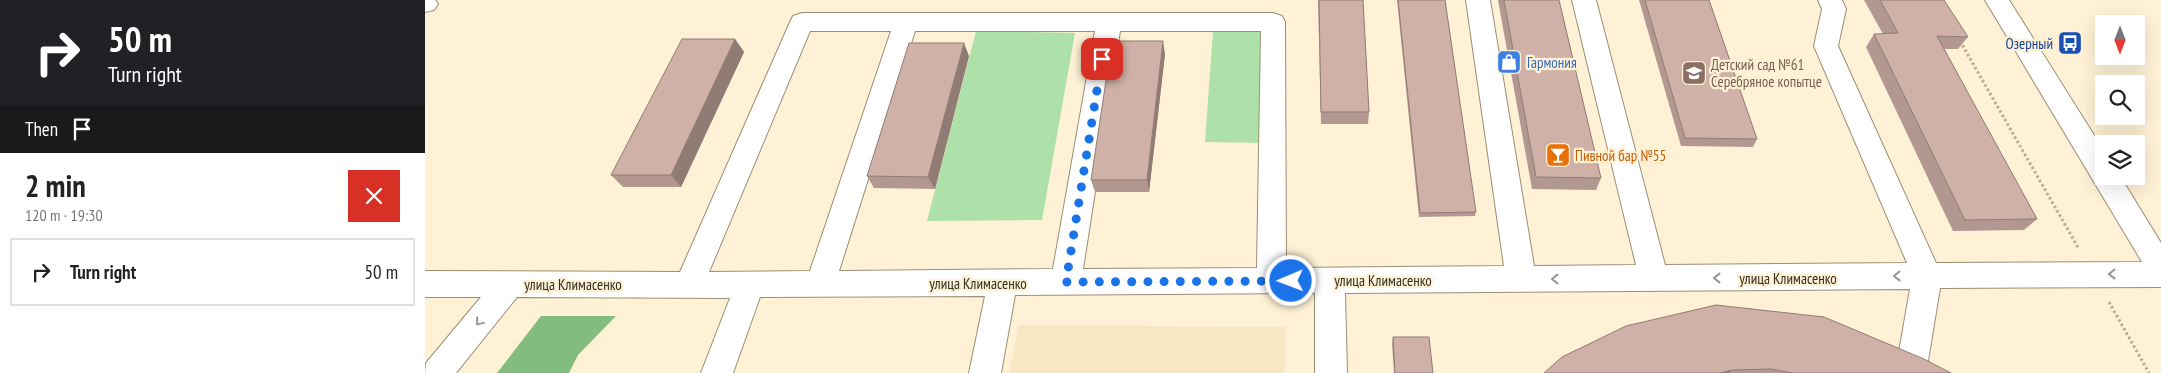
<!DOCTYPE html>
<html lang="en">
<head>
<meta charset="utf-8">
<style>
  body { margin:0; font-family:"PT Sans Narrow",sans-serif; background:#f6f6f6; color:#222; height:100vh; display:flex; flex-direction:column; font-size:19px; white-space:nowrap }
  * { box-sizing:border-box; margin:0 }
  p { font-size:16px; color:#767676 }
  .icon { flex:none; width:28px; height:28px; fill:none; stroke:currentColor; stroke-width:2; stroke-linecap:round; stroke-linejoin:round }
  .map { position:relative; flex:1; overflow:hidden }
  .sheet { display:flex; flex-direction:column; background:#fff; width:425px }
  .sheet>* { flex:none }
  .hud { background:#202124; color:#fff; overflow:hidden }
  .needle { width:32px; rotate:180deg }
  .controls { position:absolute; left:1670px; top:15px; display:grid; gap:10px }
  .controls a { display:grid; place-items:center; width:50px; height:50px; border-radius:0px; background:#fff; box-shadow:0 5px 20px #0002; font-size:25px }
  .pin { position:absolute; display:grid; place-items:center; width:42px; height:42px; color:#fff; margin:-21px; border-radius:10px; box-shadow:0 2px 8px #0006 }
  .me { position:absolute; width:55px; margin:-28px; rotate:269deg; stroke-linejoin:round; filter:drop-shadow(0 0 4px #0008) }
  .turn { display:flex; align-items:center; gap:18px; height:105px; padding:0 25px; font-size:22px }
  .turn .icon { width:65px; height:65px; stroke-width:2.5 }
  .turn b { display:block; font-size:35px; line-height:42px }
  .then { display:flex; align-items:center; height:48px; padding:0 25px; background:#0003; gap:10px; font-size:19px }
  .round { display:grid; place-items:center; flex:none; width:52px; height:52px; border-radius:0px; background:#f6f6f6 }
  .head { display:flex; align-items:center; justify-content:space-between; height:85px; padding:0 25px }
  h1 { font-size:30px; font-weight:700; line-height:38px }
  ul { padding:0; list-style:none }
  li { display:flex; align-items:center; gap:15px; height:68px; margin:0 10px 8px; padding:0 15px; border:2px solid #e0e0e0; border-radius:0px }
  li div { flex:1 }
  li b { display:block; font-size:19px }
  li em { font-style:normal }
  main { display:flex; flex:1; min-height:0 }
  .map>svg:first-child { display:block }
  .built { fill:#f7e7c5 }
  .green { fill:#aee0a9 }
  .forest { fill:#83bd7e }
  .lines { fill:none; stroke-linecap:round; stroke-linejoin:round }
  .minor-casing { stroke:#9a8f76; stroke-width:2 }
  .path { stroke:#b7ad98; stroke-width:3; stroke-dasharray:2.5 2.5; stroke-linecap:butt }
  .minor { fill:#fff; fill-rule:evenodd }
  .wall { fill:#b29890 }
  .shaded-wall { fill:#917c75 }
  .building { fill:#cfb1a7; stroke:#917c75 }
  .oneway { stroke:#989691 }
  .route { stroke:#1a73e8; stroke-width:9; stroke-dasharray:0 16.2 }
  .labels { text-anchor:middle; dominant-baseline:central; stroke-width:4.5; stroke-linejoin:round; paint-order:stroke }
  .transit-label { font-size:15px; fill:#164399; stroke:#fef1d6; text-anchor:end }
  .shop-label { font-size:15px; fill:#366cbe; stroke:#fef1d6; text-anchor:start }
  .education-label { font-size:15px; fill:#785e54; stroke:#fef1d6; text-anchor:start }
  .food-label { font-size:15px; fill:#c56008; stroke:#fef1d6; text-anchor:start }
  .street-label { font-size:15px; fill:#322e23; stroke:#fef1d6 }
</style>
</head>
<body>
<main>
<section class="sheet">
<div class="hud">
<div class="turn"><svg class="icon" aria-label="right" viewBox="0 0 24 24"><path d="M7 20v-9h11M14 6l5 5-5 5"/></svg><div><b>50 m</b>Turn right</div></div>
<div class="then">Then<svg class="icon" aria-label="arrive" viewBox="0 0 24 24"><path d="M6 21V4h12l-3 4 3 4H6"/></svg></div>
</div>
<div class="head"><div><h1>2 min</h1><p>120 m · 19:30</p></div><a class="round" style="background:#d93025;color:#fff"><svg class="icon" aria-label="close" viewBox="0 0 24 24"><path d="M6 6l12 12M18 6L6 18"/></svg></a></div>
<ul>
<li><svg class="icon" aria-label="right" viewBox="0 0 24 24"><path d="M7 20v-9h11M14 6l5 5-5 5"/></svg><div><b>Turn right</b></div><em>50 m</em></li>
</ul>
</section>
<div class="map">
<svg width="1736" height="373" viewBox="0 0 1736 373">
  <rect width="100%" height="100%" fill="#fef1d6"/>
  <path class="built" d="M594,325L861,327L860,373H584Z"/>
  <path class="green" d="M551,31L650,33L617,220L502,221Z
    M788,31L842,32L838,143L780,142Z"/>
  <path class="forest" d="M116,316H191L153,355L144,373H72Z"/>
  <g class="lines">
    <defs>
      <path id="minor" d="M0,0H10L13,4L9,10L0,12Z
        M1041,0H1065L1109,266L1211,265L1147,0H1171L1240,265L1482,263L1389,46L1397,9L1393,0H1417L1421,9L1413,46L1511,263L1717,262L1560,0H1584L1679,151V176H1695L1736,243V287L1515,288L1501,373H1473L1471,369L1485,289L920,293L922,373H890V293L590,295L576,373H544L560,296L335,297L308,373H276L305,298L92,297L31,373H0L1,363L56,297H0V271L255,272L365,22L368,16L377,13H848L857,16L860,22L861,268L1079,266ZM385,31H466L385,271L284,272ZM490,31H670L628,269L414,271ZM695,31H836L832,268L658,269Z"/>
    </defs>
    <use href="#minor" class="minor-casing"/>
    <path class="path" d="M1535,41L1654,249
      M1684,302L1724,373"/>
    <use href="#minor" class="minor"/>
  </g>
  <path class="wall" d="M893,0H938L944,112L943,124H896Z
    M972,0H1020L1051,212L1050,216L994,217Z
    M1073,0H1134L1176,178L1171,190L1107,189Z
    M1214,0H1284L1332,139L1328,147L1256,146Z
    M1439,0H1519L1543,37L1533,49H1519L1612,219L1599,230L1528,231L1441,47L1449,34H1458Z
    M310,39L319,52L256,187H198L186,175Z
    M740,54L724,192H670L666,180Z
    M544,56L510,189L449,188L442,176Z
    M968,337L1008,373H969L967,344Z
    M1137,357L1526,373H1119Z"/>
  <path class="shaded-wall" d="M310,39L319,52L256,187L246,175Z
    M738,41L740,54L724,192L722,180Z
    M539,43L544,56L510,189L503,177Z
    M1307,370L1304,373H1294Z"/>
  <path class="building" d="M894,0H938L944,112H896Z
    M973,0H1020L1051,212L995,213Z
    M1079,0H1134L1176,178L1111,177Z
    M1220,0H1284L1332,139L1260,138Z
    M1455,0H1519L1543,37L1512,36L1612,219L1540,220L1449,34L1473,33Z
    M257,39H310L246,175H186Z
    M687,41H738L722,180H666Z
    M484,43H539L503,177L442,176Z
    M1291,305L1399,317L1499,359L1526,373H1368L1346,369L1307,370L1294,373H1119L1137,357L1201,326Z
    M968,337H1004L1008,373H970Z"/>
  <defs><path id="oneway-chevron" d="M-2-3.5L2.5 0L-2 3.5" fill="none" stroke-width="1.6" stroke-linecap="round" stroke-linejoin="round" transform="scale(1.25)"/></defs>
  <g class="oneway">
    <use href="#oneway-chevron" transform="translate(1687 274) rotate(180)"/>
    <use href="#oneway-chevron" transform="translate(1472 276) rotate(179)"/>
    <use href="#oneway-chevron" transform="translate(1292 278) rotate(180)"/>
    <use href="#oneway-chevron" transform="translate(1130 279) rotate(180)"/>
    <use href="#oneway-chevron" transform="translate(54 322) rotate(130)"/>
  </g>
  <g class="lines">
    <path class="route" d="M677,59L641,282L866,281"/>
  </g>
  <defs>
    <symbol id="bus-square" viewBox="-11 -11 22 22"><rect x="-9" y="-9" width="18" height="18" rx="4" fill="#1a4fb4" stroke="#fef1d6"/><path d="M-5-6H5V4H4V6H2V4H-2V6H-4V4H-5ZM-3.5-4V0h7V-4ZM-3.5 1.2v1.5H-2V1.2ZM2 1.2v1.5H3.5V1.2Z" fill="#fff"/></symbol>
    <symbol id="shop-square" viewBox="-11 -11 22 22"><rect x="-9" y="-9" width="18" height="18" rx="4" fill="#3f7fe0" stroke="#fef1d6"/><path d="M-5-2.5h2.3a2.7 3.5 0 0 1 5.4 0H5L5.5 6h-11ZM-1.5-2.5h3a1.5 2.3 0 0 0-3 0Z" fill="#fff"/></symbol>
    <symbol id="school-square" viewBox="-11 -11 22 22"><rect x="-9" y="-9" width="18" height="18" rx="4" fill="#8d6e63" stroke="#fef1d6"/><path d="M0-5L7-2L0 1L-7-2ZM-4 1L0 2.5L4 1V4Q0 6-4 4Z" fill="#fff"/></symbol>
    <symbol id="bar-square" viewBox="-11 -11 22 22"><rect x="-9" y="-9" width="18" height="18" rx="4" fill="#e8710a" stroke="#fef1d6"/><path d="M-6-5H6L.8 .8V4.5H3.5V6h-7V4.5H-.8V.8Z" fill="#fff"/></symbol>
  </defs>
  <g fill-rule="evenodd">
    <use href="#bus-square" x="1631" y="29" width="28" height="28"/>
    <use href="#shop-square" x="1070" y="48" width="28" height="28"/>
    <use href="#school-square" x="1255" y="59" width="28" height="28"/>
    <use href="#bar-square" x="1119" y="141" width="28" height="28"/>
  </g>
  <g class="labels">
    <g class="transit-label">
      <text x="1628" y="43">Озерный</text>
    </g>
    <g class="shop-label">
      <text x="1102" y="62">Гармония</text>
    </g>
    <g class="education-label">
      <text x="1286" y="64">Детский сад №61<tspan x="1286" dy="17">Серебряное копытце</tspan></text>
    </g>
    <g class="food-label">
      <text x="1150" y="155">Пивной бар №55</text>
    </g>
    <g class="street-label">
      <text x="1363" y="278">улица Климасенко</text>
      <text x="958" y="280">улица Климасенко</text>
      <text x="553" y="283">улица Климасенко</text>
      <text x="148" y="284">улица Климасенко</text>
    </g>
  </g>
</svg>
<div class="controls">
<a><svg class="needle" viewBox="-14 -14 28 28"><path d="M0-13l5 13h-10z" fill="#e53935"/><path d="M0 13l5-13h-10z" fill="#767676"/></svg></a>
<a><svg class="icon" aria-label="search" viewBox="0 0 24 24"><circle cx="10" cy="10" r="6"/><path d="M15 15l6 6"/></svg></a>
<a><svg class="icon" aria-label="layers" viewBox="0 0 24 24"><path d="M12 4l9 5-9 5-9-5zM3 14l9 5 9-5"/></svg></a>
</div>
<div class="pin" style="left:677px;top:59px;background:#d93025"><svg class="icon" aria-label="arrive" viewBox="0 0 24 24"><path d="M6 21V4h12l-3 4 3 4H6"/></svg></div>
<svg class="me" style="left:866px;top:281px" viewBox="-20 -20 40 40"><circle r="17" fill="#1a73e8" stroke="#fff" stroke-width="3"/><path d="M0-11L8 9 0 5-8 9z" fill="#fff"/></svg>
</div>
</main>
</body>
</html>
